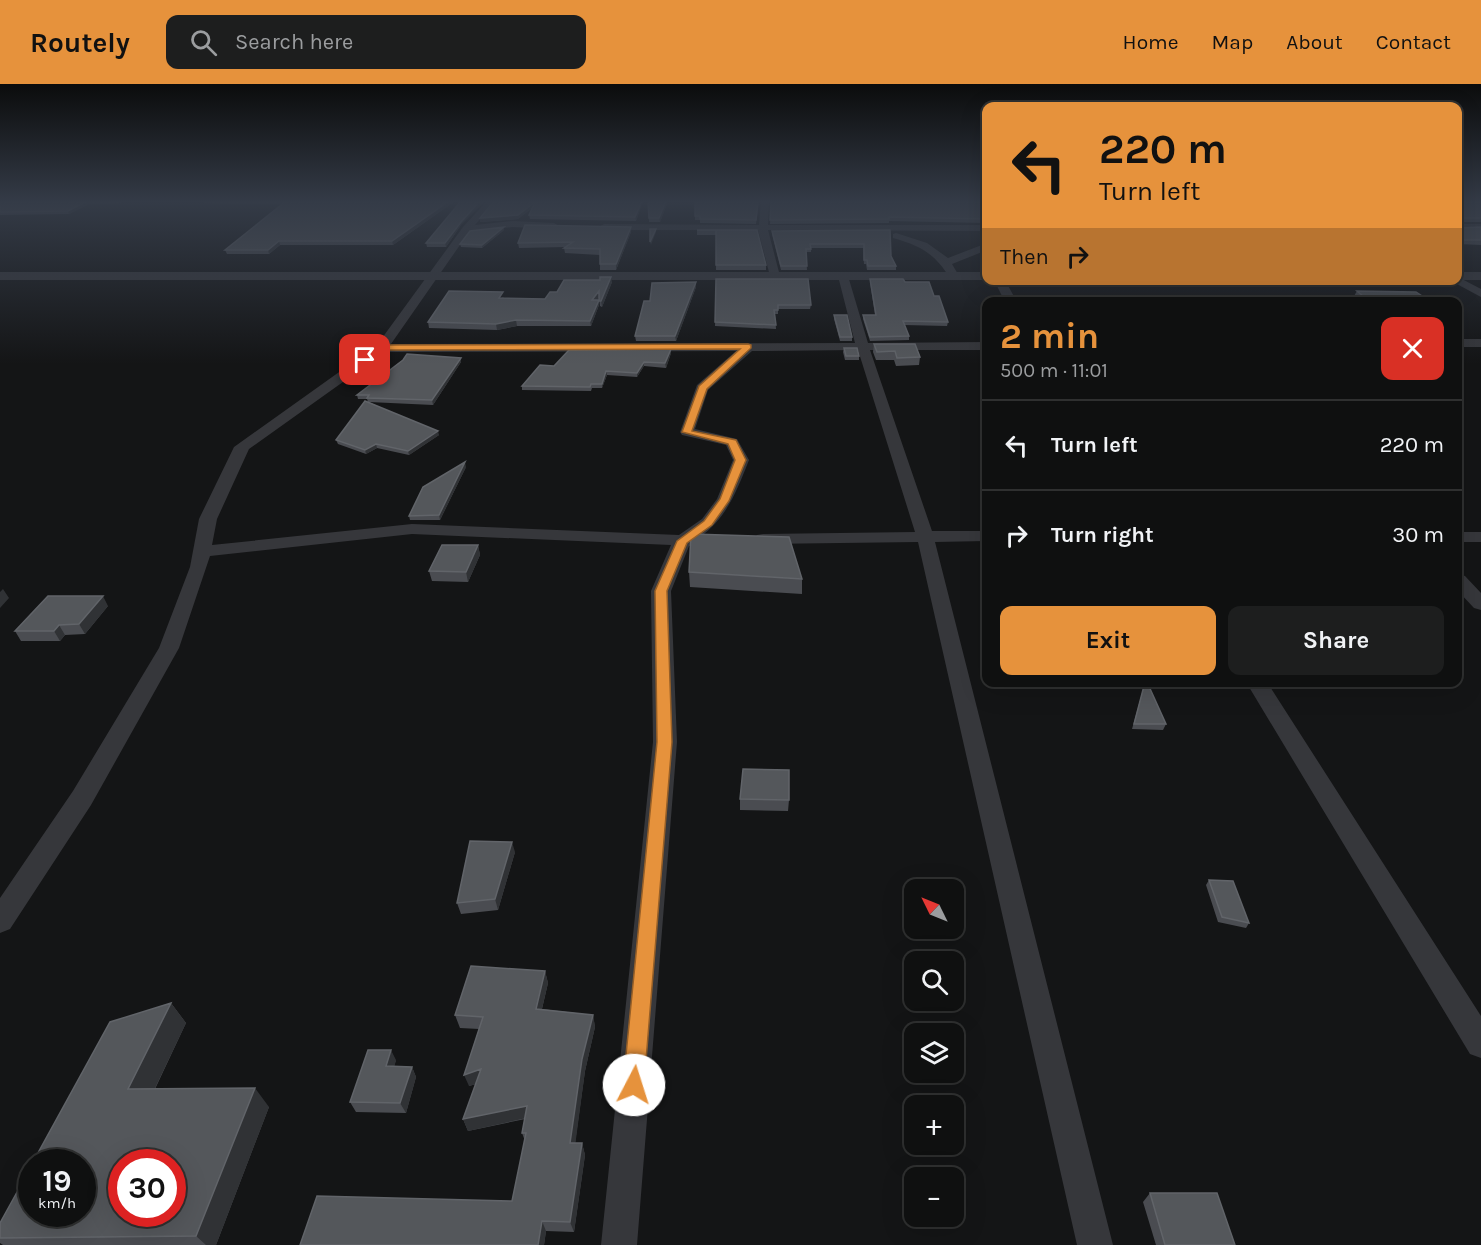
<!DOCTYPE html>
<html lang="en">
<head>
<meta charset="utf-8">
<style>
  body { margin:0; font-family:Karla,sans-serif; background:#1d1e1e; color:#f1f3f6; height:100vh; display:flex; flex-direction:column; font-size:22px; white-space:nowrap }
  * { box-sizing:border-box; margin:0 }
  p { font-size:20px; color:#9b9d9f }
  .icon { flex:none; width:33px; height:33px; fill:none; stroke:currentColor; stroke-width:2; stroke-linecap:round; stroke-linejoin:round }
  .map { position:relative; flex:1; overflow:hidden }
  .panel { position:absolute; left:982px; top:213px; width:480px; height:390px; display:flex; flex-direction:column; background:#0f1010; border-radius:12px; box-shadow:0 6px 24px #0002,0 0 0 2px #2f3030 }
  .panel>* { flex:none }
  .hud { position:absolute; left:982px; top:18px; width:480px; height:183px; border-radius:12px; box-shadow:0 6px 24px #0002,0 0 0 2px #2f3030; background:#e6923c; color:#111; overflow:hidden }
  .needle { width:39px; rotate:313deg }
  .tools { position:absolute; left:904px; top:795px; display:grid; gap:12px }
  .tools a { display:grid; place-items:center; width:60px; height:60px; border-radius:12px; background:#0f1010; box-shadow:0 6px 24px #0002,0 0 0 2px #2f3030; font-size:30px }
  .speed { position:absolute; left:18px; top:1065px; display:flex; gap:12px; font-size:30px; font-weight:700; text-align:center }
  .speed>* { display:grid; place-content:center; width:78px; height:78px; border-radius:50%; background:#0f1010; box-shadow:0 6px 24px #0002,0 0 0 2px #2f3030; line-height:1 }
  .speed small { font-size:15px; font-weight:400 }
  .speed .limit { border:9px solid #d22; background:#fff; color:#111 }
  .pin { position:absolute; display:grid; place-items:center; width:51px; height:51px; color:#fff; margin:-26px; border-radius:12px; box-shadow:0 3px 9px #0006 }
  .me { position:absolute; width:66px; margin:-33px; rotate:5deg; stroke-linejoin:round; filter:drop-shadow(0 0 4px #0008) }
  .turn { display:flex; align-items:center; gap:21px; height:126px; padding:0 18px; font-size:27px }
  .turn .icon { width:78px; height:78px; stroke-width:2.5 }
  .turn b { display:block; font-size:42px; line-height:51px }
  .then { display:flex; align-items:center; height:57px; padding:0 18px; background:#0003; gap:12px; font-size:22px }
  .round { display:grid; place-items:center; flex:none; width:63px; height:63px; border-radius:12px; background:#1d1e1e }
  .overview { display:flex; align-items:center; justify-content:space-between; height:102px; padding:0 18px }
  h1 { font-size:36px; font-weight:700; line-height:45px; color:#e6923c }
  .primary-button { display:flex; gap:12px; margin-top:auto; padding:12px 18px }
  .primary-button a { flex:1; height:69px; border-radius:12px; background:#e6923c; color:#111; font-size:24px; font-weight:700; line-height:69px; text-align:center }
  .primary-button a+a { background:#1d1e1e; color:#f1f3f6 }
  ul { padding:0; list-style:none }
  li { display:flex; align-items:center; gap:18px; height:90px; padding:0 18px; border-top:2px solid #2f3030 }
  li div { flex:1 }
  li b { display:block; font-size:22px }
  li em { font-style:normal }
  header { display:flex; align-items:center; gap:36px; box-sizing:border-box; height:84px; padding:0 30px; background:#e6923c; color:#111 }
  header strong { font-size:28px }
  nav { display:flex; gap:33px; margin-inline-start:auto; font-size:21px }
  .search { width:420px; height:54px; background:#1d1e1e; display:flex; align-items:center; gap:15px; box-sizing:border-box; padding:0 21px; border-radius:12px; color:#9b9d9f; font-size:22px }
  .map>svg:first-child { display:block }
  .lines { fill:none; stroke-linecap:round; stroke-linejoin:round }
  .minor { fill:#36373b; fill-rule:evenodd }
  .tertiary { fill:#36373b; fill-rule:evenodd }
  .wall { fill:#4a4c51 }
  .shaded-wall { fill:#303235 }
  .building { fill:#54575b; stroke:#616469; stroke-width:1.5; fill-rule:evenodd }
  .route { fill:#e6923c; stroke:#965f27; stroke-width:1.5 }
</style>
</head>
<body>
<header>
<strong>Routely</strong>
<div class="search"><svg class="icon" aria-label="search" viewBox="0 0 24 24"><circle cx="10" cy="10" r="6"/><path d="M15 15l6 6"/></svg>Search here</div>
<nav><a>Home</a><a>Map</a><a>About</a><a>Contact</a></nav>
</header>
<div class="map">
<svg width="1481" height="1161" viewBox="0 0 1481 1161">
  <rect width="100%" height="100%" fill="#141516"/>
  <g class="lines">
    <path class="minor" d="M487,117H496L475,141L513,137L554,139L559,142L554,145L513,143L469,148L391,260L855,259L838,192L843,189L848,192L868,259L987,258V266H870L932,447H987V457L935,458L1113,1161H1077L918,458L763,460L757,459L754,455L757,451L763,450L915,448L858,266L752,267L708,306L695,345L737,355L749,376C737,406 727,434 700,453L704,457L701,461L689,462L671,507L677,658L637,1161H601L653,658L651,507L671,461L412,450L210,472L179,564L91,721L10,845L0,849V814L73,707L159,564L190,483L199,435L234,363L377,261L463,143ZM736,267L697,301L680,348L682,351L726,361L733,376L717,415L702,435L679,451L412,440L212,461L217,435L249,365L385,268Z
      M761,117H769L768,141H987V147L768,146L780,192L775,195L770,192L758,146H604L599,143L604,140L759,141Z
      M1458,140H1481V146H1458Z
      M896,149L927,159L948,174L987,159V166L952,180L959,192L954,195L950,194C934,169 921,162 893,154V150Z
      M1458,193L1481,205V213L1453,198L1452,196H1458Z
      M994,196H1005L1017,218H1005Z
      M1458,255H1481V263H1458Z
      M1458,448H1481V458H1458Z
      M1458,490L1465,492L1481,509V526L1474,524L1458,507Z
      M1246,598H1267L1481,932V974L1470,970Z"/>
    <path class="tertiary" d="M0,188H987V196H0Z
      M1458,188H1481V196H1458Z"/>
  </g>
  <path class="wall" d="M0,117H123L120,119L89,120L69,130L0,131Z
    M204,117H455L393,161H280L269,170H227L225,166L283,120L205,119Z
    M494,117H643L636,137L530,135L529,131L532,124L518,135L480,138V134Z
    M648,117H668L660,138H649Z
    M695,117H759L756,140L700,139V136H695Z
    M771,117H987V139L889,137V139L770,140Z
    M1458,117H1481V138H1458L1460,144L1481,143V161L1458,160Z
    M461,141L446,163H427L426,159Z
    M631,143V148L616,186H600V171L565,169L564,164L565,163L519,164L518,159Z
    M504,146L482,164L461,163L460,160Z
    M697,146H757L766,181V186H716V151H697Z
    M890,146L891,172L896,182V186H867L866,180H864L863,164H811V168H806L807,186H781L772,150V147Z
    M716,195L811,221L810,225H778V230H775L776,245L715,242Z
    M870,195L905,198L934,212L948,238L947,242L904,241L909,252V256L870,257L863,235V231H875L870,198Z
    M612,198L602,223L600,222L599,213L597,216H599V221L591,242H517L497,246L429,244L428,238L504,213L503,214L545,215L557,208Z
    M696,198V203L676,257H636L635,252L650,217Z
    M1357,207L1431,218H1361L1354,212Z
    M834,231L852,253V257H840L834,235Z
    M874,260L920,273L919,281L896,282L894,276H876L873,268Z
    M844,264L859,272V276H845L843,268Z
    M671,265V269L666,284L644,282L637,293L607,291L602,304H592L591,307L522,306V302L554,282Z
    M461,274V278L433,321L369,318L439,351L409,371L377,364L366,370L338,360L336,356L368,318L367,315H358L357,311Z
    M466,383L440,436H410L409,432Z
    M478,461L480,471L468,498L432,497L429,487Z
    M689,488L802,495V510L690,503Z
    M108,522L85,550L65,551L60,557H21L15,547Z
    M1145,598L1166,640L1163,646L1132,645Z
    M740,715L789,716L788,727L740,726Z
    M515,768L498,826L461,830L457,819Z
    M1209,796L1249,839L1246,844L1218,838L1206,801Z
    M545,887L548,899L542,925L593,931L595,943L585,987L575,1059H582L585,1071L574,1148L546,1147L544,1161H300L512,1117L525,1057L522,1049L525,1035L468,1047L463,1035L476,1000L469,1002L479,945L460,944L455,931Z
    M171,919L186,939L155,1005L269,1023L216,1161H3L0,1159V1139Z
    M396,976L394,982L412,983L416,993L406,1029L356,1028L350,1018Z
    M1150,1109L1235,1161H1156L1143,1118Z"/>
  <path class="shaded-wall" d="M87,117H88L89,120L69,130L68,127Z
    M449,117H455L393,161L392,157Z
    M480,117H485L461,141L446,163L445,159L461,138Z
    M642,117H643L636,137L635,133Z
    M666,117H668L660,138L659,134Z
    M535,118V121L518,135L480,138V134Z
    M504,143V146L482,164V161Z
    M631,143V148L616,186V180Z
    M656,145V148L651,161L650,158Z
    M279,157L280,161L269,170L268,166Z
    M611,193L612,198L602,223L601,217Z
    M696,198V203L676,257L675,252Z
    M599,207L600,212L593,221L592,216Z
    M599,216V221L591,242L590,237Z
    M516,236L517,242L497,246L496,240Z
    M671,265V269L666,284L665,279Z
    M461,274V278L433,321L432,316Z
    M644,278V282L637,293V289Z
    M606,287L607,291L602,304V300Z
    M438,347L439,351L409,371L408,367Z
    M376,360L377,364L366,370L365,366Z
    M465,378L466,383L440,436L439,431Z
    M478,461L480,471L468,498L466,488Z
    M3,505L9,514L0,524V508Z
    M103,512L108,522L85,550L79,540Z
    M59,541L65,551L60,557L54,547Z
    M512,758L515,768L498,826L495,815Z
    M545,887L548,899L539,937L536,925Z
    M171,919L186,939L146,1023L128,1005Z
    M593,931L595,943L585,987L574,1070L570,1059L582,975Z
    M391,966L396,976L392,992L386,982Z
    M412,983L416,993L406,1029L400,1019Z
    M481,985L486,997L469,1002L464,991Z
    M255,1004L269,1023L216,1161H206L196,1152Z
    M527,1022L531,1033L468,1047L463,1035Z
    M582,1059L585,1071L574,1148L570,1138Z
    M542,1137L546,1147L544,1161H538Z"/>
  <path class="building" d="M0,117H87L68,127L0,128Z
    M286,117H449L392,157H279L268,166H225Z
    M461,117H480L461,138L445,159H426Z
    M494,117H642L635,133L529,131L535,118L518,131L480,134Z
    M648,117H666L659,134H649Z
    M695,117H758L756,136L700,135V132H695Z
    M771,117H987V135L889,133V135L770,136Z
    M1458,117H1481V134H1460L1458,136Z
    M1458,137L1460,144L1481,143V156H1458Z
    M525,141L631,143L616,180H600V165L564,164L573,158L518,159Z
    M504,143L482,161L460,160L470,147Z
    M650,145H656L650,158Z
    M697,146H757L766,181H716V146Z
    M890,146L891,172L896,182H868L867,176H864V160H810L811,165H806L807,182H781L772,147Z
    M600,193H611L601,217H599V207L592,216H599L590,237L516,236L496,240L428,238L449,207L503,208L499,214L545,215L550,208H557L564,196H600Z
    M716,195H808L811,221H778V226H774L776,241L715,238Z
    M870,195H903L905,198H929L934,212H939L948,238L903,237L909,252L870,253L863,231H876Z
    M696,198L675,252H635L644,217H650L652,199Z
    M1357,207L1416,208L1431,218H1370Z
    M834,231H847L852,253H840Z
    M874,260H915L920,273L897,274L895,267L877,268Z
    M844,264H857L859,272H846Z
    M671,265L665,279L644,278L637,289L606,287L602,300H591L590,303L522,302L540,281L554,282L569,266Z
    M407,270L461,274L432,316L367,314L369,311H357L403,276Z
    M365,317L438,347L408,367L376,360L365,366L336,356Z
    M465,378L439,431L409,432L423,403Z
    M691,450L789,453L802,495L689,488Z
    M442,461H478L466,488L429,487Z
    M48,512H103L79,540L59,541L54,547H15Z
    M1145,598H1147L1166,640H1134Z
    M743,685L789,686V716L740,715Z
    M470,757L512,758L495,815L457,819Z
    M1209,796L1233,797L1249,839L1222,833Z
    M471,882L545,887L536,925L593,931L582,975L570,1059H582L570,1138L542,1137L538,1161H300L317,1112L512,1117L526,1049H522L527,1022L463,1035L481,985L464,991L483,933L455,931Z
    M171,919L128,1005L255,1004L196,1152L0,1154V1139L32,1081V1130H82V1078H33L110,938ZM122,1078H172V1130H122Z
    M368,966H391L386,982L412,983L400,1019L350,1018Z
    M1150,1109H1217L1235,1161H1165Z"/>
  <linearGradient id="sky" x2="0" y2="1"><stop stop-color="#0b0c0c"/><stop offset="0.42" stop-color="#343b47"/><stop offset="1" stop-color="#343b47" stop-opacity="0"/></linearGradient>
  <rect width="1481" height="280" fill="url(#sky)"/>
  <path class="route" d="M748,260L751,261V264L707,305L692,347L736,356L746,376L729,417L712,441L687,459L667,507L672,658L644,1001L641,1008L634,1011L626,1008L623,1001L657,658L655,507L677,457L704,437L720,415L735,376L728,360L682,348L699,302L740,265L384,266L368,278L361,276L382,261Z"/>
</svg>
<div class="tools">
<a><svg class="needle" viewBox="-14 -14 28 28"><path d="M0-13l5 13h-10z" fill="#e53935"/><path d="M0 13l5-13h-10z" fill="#9b9d9f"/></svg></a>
<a><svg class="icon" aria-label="search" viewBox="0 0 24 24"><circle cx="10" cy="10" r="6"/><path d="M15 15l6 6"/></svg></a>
<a><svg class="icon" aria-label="layers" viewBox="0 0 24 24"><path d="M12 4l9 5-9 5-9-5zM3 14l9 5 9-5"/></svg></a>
<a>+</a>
<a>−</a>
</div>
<div class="speed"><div>19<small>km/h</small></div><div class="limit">30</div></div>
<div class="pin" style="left:365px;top:276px;background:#d93025"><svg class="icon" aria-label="arrive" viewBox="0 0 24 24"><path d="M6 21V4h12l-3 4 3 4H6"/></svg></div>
<svg class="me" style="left:634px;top:1001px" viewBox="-20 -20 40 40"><circle r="19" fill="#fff"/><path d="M0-13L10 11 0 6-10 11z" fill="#e6923c"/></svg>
<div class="hud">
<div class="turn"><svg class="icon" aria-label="left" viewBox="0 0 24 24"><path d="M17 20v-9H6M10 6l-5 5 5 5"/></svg><div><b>220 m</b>Turn left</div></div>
<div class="then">Then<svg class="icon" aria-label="right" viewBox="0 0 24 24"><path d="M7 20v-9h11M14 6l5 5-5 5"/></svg></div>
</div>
<section class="panel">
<div class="overview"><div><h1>2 min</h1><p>500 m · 11:01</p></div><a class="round" style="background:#d93025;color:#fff"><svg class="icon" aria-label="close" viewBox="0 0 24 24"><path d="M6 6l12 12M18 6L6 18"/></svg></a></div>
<ul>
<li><svg class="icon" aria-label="left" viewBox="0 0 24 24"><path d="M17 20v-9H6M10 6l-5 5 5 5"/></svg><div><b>Turn left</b></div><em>220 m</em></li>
<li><svg class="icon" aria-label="right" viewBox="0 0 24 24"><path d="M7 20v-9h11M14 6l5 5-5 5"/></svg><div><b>Turn right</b></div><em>30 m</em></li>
</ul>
<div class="primary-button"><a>Exit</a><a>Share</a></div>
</section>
</div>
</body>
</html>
